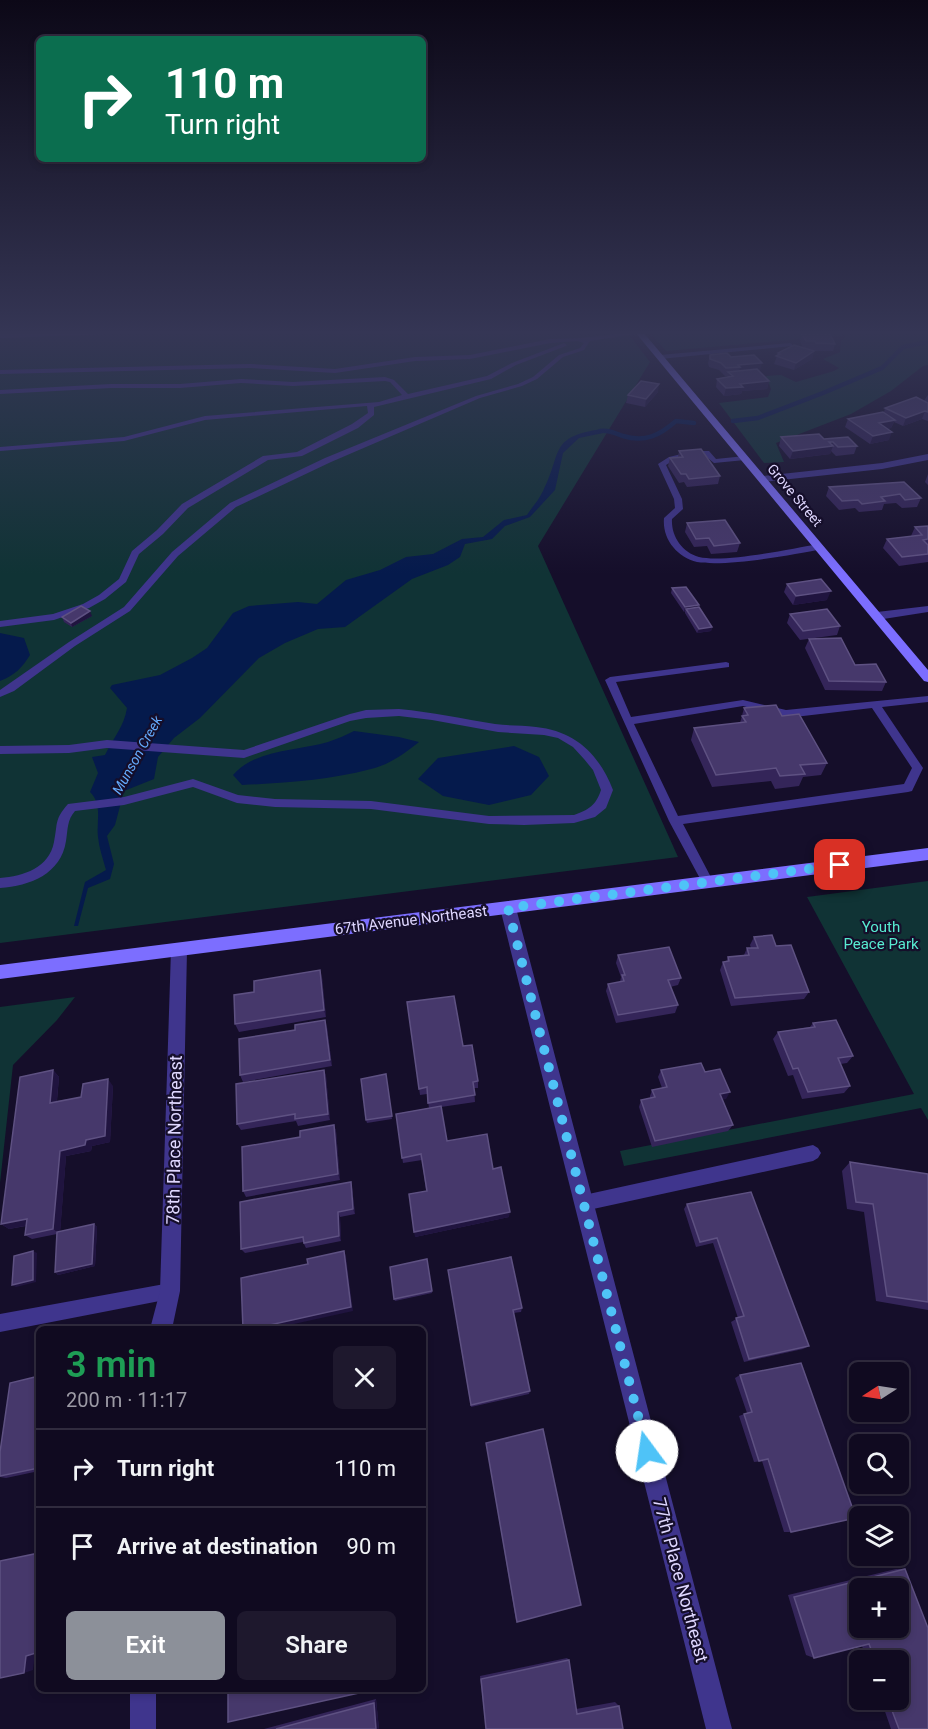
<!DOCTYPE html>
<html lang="en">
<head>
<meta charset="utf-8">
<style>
  body { margin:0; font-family:Roboto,sans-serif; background:#1e182d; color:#f1f3f6; height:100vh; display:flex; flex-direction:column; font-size:22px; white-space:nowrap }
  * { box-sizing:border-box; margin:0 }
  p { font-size:20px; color:#9c9aa5 }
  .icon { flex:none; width:33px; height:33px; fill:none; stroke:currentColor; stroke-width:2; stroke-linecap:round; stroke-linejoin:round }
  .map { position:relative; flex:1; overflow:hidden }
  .panel { position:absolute; left:36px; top:1326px; width:390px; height:366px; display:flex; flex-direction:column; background:#100a20; border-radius:9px; box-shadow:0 3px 9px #0003,0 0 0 2px #302b3e }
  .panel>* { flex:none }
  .hud { position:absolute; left:36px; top:36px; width:390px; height:126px; border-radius:9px; box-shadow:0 3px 9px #0003,0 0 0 2px #302b3e; background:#0b6e4f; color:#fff; overflow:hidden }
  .needle { width:39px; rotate:258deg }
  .controls { position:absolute; left:849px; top:1362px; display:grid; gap:12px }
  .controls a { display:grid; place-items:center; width:60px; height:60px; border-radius:9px; background:#100a20; box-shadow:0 3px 9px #0003,0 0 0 2px #302b3e; font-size:30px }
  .pin { position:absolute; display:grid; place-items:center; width:51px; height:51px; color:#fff; margin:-26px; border-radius:12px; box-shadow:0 3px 9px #0006 }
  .me { position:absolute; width:66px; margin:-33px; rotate:346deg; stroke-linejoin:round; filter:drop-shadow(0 0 4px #0008) }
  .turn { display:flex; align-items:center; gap:21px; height:126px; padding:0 30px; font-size:27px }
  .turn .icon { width:78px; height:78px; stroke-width:2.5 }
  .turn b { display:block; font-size:42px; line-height:51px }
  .round { display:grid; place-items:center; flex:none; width:63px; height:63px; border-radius:9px; background:#1e182d }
  .overview { display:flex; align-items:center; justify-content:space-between; height:102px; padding:0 30px }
  h1 { font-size:36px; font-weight:600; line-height:45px; color:#1e9e55 }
  .primary-button { display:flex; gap:12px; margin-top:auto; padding:12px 30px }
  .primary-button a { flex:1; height:69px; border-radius:9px; background:#8c9099; color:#fff; font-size:24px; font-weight:600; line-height:69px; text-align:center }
  .primary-button a+a { background:#1e182d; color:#f1f3f6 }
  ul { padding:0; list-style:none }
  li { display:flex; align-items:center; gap:18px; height:78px; padding:0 30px; border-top:2px solid #302b3e }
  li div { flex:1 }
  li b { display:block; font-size:22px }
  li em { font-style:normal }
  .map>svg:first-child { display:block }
  .green { fill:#103335 }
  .water { fill:#051a4c }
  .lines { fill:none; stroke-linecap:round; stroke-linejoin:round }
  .stream { stroke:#051a4c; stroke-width:4.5 }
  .lane { fill:#3f358d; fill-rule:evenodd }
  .street { fill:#3f358d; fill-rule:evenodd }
  .secondary { fill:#7c6eff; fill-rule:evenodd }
  .wall { fill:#342559 }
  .shaded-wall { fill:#20143f }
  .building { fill:#46386b; stroke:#5e5182; stroke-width:1.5; fill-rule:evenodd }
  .route { stroke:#4fc3f7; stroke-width:10; stroke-dasharray:0 18 }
  .labels { text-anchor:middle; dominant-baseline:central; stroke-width:4.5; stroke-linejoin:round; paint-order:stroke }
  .far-street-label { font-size:14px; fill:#dfd7ff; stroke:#150e2a }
  .far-water-label { font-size:14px; font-style:italic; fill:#65acff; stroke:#150e2a }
  .street-label { font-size:15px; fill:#dfd7ff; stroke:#150e2a }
  .park-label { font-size:15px; fill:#57ebd1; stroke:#150e2a }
  .near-street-label { font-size:18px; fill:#dfd7ff; stroke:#150e2a }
</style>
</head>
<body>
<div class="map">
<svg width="928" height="1729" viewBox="0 0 928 1729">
  <rect width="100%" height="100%" fill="#150e2a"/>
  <path class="green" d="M0,332H627L650,362L538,546L678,857L0,943Z
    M649,332H928V365L923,366L891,391L851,414L776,443L784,462L764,463L719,403L768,397L771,389L766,376L781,375L796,382L834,371L839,368L823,359L840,352L841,341L847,335L666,351Z
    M928,881V1120L921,1108L624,1166L620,1151L914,1094L807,897Z
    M75,997L57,1020L13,1065L0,1183V1007Z"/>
  <path class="water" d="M602,429H610L608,432L579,438L563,453L555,490L530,517L505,526L492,539L465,544L460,557L448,565L412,579L345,627L318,629L285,643L259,658L200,718L174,738L158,757L154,779L124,791L115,825L107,836L114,864L110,879L88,888L78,926H74L85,882L106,870C103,859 99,848 98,837C96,821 103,805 90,792L98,773L92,757L105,755C113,738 124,727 127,708L110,688L112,685L160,675L192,658L207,648L233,613L249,606L298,602L317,604L346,580L380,570L406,557L433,554L462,539L483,537L504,520L527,515C532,507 539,500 543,491C563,452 548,437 602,429Z
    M0,633L24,638L30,655C22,668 15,675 0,681Z
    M354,731L399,737L419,742C405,753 389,765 371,769C330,780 285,783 242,785L233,775C255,749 298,751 328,742C337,739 346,735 354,731Z
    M514,746L539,757L549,776L531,795L489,805L443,796L418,779L438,758Z"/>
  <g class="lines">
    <path class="stream" d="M733,421L758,418L823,393L882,368L903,347L928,342
      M600,431C609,430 615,433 623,436C645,443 660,435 676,421L694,423"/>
    <path class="lane" d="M61,332H114L111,334L0,338V334Z
      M632,332L642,333L590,341L584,350L563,357L537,379L522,386L480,398L331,462L236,507L178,556L130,611L75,646L14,691L0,697V690L69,642L124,607L172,552L230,503L325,458L476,396L518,384L533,377L559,355L580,348L584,343L577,341L550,343L470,359L415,361L335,373L250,368L0,374V370L250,364L335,369L415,357L470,355L550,339L581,338Z
      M564,343L567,345L566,346L516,365L491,379L374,407V415L358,428L302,456L268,460L188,508L163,534L139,554L126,582L105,599L89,608L54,620L0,627V621L53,614L83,604L99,595L119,579L132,551L157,530L182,504L263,456L297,452L352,424L368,413L367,406L205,420L124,441L0,451V447L124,437L205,416L379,402L402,395L390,382L385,381L293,386L241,383L180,388H111L0,394V390L111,384H180L241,379L293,382L385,377L394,380L408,394L487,376L512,363Z
      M790,343L792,344V346L660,359L657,357L660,355Z
      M694,451H709L716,459L745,456L749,458L745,460L714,463L704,455C690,456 678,457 666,465L682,499L683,509L672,519C671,536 682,552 699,557C725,563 790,549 819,544L823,547L822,549C792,555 726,567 697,562C677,557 662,539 664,518L675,508L674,499L658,464L669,457Z
      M726,662L729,663V667L616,682L631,717L743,700L786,710L928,696V702L882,707L923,768L912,791L908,792L683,824L714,883L712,886H704L669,821L605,680L610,677ZM743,706L786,718L872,708L912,768L904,784L678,816L634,724Z
      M399,709C432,712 463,719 495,724C509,726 522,725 536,727C575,731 599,754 613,790L606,808L595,817L574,823L524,825L489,824L371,809L275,807L237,803L193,787L124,805L75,811C67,820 68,829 66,841C61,874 30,886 0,888V878C24,876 49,868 54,842C58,823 54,820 68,804L124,797L193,779L238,795L275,799L371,801L489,816L574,815C589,810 596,805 601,790L593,770L584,759L573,747L558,738L544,735L498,732L432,720L399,716L366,718L350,721L244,758L107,748L69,753L0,754V746L69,745L107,740L244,750L350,714L366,710Z
      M813,1145L818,1148L821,1153L818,1158L813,1161L584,1211L578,1209L576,1203L578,1197L584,1195Z
      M170,1283L176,1285L178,1291L176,1297L170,1299L0,1332V1314Z"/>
    <path class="street" d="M928,454V460L882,469L763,482L758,479L763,476L882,463Z
      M928,606V612L877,620L871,616L877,612Z
      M508,902L514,903L516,908L732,1729H706L500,908L502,903Z
      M179,943L185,945L187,950L180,1291L172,1329H150L160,1291L171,950L173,945Z
      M130,1689H156V1729H130Z"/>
    <path class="secondary" d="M635,332H643L928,670V682L924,681Z
      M928,848V860L0,979V965Z"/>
  </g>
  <path class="wall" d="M802,334L835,344L833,351H814L812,359L794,370L774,364L778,353L803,348L800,341Z
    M710,355L731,357L760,371H759L769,381L767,389L742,391L741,394L724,396L716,387L717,379L727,377L728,376H725L719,370L709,367L708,363Z
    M658,392L645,407L626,403L628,395Z
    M928,395V421L922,419L903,426L894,422L891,428L887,429L889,440L870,444L845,427L848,419L884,412L885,408L924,401L927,396Z
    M781,437L824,439L857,446L854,454L836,456L831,451L830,454L790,459L779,446Z
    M679,451L720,476L718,484L687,487L684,482L679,483L668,466L670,458L678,457Z
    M928,474V485L925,482Z
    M904,482L921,498L917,507L902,508L896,503L884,504L882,510L859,512L855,508L839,510L826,496L829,487Z
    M687,523L740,543L737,552L711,554L707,546L694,547L685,532Z
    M928,526V562L899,566L883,548L887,539L912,536H911L915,527Z
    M787,584L827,600L793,605L784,592Z
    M672,588L699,605V607L712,627L711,631L697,633L685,613V611L684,612L671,593Z
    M790,614L840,626L837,635L800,640L787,623Z
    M92,616L72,627L64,622L62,617Z
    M809,639L886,682L882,691L825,690L805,648Z
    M744,708L782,716L827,763L821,775L803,777L799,786L775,789L771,781L712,787L691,740L694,728L740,723Z
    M754,937L776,946L809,992L804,999L731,1006L720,970L723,962H726L728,957L744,955L747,948H751L750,945Z
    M618,955L681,978L678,985L670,987L678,1005L675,1013L616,1023L606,991L608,984L620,982L621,977L616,963Z
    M322,977L326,1017L239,1032L235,1024L254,992Z
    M407,1002L478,1081V1088H474L475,1102L441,1107L447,1141L493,1169L509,1217L415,1237L426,1191L422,1160L403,1163L396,1114L429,1108L427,1094L420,1095Z
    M813,1023L853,1056L847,1063L840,1064L850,1086L844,1093L802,1099L793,1075L788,1076L773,1039L778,1032L810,1027Z
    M327,1027L332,1066L243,1082L240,1075Z
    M53,1070L59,1077L57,1101L81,1097L113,1086L110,1142L92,1146L91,1151L66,1156L60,1232L94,1224L97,1227L95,1266L58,1275L55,1272L57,1234L32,1239L25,1235L26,1226L9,1229L1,1224Z
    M324,1070L326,1076L330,1120L298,1126L296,1121L241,1130L237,1124Z
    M661,1070L705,1072L726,1099H722L733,1125L728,1131L652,1147L639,1107L641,1100L650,1098V1096L652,1090L662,1088L658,1077Z
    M386,1074L392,1119L367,1123L366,1120Z
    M334,1125L336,1131L340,1180L246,1197L243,1191L300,1137Z
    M850,1162L928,1174V1310L876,1301L864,1212L847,1209L842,1171Z
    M352,1187L355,1214L340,1217L341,1241L306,1248L303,1242L245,1253L241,1249Z
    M687,1204L809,1346L803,1349L744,1362L731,1322L738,1318L713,1243L696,1247L684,1209Z
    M427,1259L432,1293L395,1301L394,1299Z
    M448,1270L522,1308L521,1312L513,1313L530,1391L529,1394L471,1407Z
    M740,1375L791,1532H784L762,1461L754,1462L739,1416L747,1413L735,1378Z
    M39,1376V1471L6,1478L0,1477V1452Z
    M486,1443L517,1622L516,1620Z
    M896,1569H905L928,1729H891L881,1700H898V1660H867L862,1646L814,1658L806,1655L788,1595Z
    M567,1658L569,1660L576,1709L615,1702L619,1706L623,1729H486L480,1676Z
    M376,1699L379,1729H264Z"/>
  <path class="shaded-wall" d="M814,351L812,359L794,370L796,363Z
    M762,363L760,371L739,373L740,367L738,365Z
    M769,381L767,389L742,391L741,394L724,396L726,388L740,384Z
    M659,384L658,392L645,407L646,399Z
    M925,411L922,419L903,426L906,418Z
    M895,420L891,428L876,431L879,423Z
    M892,432L889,440L870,444L873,436Z
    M829,442H833L831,446H833L830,454L790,459L793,451Z
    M831,591L827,600L793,605L796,596Z
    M699,605L698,610L686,609L685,611L684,612L685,607Z
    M90,611L92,616L72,627L71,623Z
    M712,627L711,631L697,633L699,629Z
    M320,970L322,977L326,1017L324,1010Z
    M325,1020L327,1027L332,1066L330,1060Z
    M53,1070L59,1077L56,1109L50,1103Z
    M324,1070L326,1076L330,1120L328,1114Z
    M108,1079L113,1086L110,1142L92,1146L91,1151L66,1156L60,1234L53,1229L60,1151L86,1140Z
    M730,1092L726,1099L716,1101L720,1094Z
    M334,1125L336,1131L340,1180L338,1174Z
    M351,1182L352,1187L355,1214L353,1209Z
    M338,1212L340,1217L341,1241L339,1236Z
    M510,1212L509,1217L415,1237L414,1232Z
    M27,1219L34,1224L9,1229L1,1224Z
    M94,1224L97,1227L95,1266L58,1275L55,1272Z
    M33,1251L37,1253L36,1282L16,1287L12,1285Z
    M344,1251L346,1256L353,1311L271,1329H252Z
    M35,1653L33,1670L24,1673L26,1656Z
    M376,1699L379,1729H376L374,1703Z"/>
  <path class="building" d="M827,332H829L835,344L816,343L815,341H806L802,334Z
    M794,345L814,351L796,363L776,356L780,354L778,353Z
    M727,353L731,357L754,355L762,363L738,365L740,367L726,368L721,363L710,359V355Z
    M757,369L769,381L740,384L743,387L726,388L717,379L733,376L728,372Z
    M641,381L659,384L646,399L628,395Z
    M916,397L928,403V412L925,411L906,418L885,408Z
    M883,412L895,420L879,423L892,432L873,436L848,419Z
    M819,434L824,439L848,437L857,446L838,447L833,442H829L833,446L793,451L781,437Z
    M701,449L720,476L689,479L686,474H681L670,458L683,457L679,451Z
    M904,482L921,498L905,500L900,494L881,497L885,501L862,504L858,500L842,501L829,487Z
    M725,520L740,543L714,546L709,538L696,539L687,523Z
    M928,526V539L923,540L928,545V554L902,557L887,539L922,535L915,527Z
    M821,579L831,591L796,596L787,584Z
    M686,587L699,605L685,607L672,588Z
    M81,606L90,611L71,623L62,617Z
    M699,607L712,627L699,629L686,609Z
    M827,609L840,626L803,631L790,614Z
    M841,638L855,665L876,664L886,682L829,681L809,639Z
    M776,705L782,716L799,714L827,763L800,765L805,774L780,776L776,768L716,775L694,728L746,722L742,716L748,715L744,708Z
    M772,935L776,946L791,945L809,992L735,998L723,962L729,961L728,957L749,955L747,948H758L754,937Z
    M669,947L681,978L668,980L678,1005L618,1015L608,984L624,981L622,975H625L618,955Z
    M320,970L324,1010L235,1024L234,995L254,992V981Z
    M454,996L463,1046L472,1045L478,1081L473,1082L475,1095L428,1103L427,1087L419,1089L407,1002Z
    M325,1020L330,1060L240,1075L239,1039L295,1030V1025Z
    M836,1020L853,1056L838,1058L850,1086L808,1092L798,1068L793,1069L778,1032L815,1027L813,1023Z
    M701,1063L705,1072L720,1069L730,1092L720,1094L733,1125L655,1141L641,1100L655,1097L652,1090L667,1087L661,1070Z
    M53,1070L50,1103L81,1097L83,1084L108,1079L105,1136L86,1140L85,1145L60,1151L53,1229L25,1235L27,1219L1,1224L20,1077Z
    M324,1070L328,1114L295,1119V1114L237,1124L236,1084Z
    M386,1074L392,1116L366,1120L361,1079Z
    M441,1106L447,1141L487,1134L493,1169L501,1167L510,1212L414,1232L409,1194L427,1191L421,1154L402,1158L396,1114Z
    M334,1125L338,1174L243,1191L242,1147L300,1137V1131Z
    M850,1162L928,1174V1302L887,1296L873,1204L856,1202Z
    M351,1182L353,1209L338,1212L339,1236L304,1243L303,1237L241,1249L240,1202Z
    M751,1192L809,1346L749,1359L736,1318L744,1316L717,1238L700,1242L687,1204Z
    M94,1224L92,1264L55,1272L57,1232Z
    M33,1251V1280L12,1285L14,1256Z
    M344,1251L351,1307L252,1329H243L241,1278L308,1264L307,1259Z
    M511,1257L522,1308L513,1310L530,1391L471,1405L448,1270Z
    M427,1259L432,1291L394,1299L390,1267Z
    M341,1325V1329H322Z
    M801,1363L856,1518L791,1532L768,1459L759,1461L744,1414L752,1412L740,1375Z
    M39,1376V1468L0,1476V1452L10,1383Z
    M543,1429L581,1605L517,1622L486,1443Z
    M39,1553V1652L26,1656L24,1673L0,1678V1561Z
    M905,1569L928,1628V1729H899L888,1700H898V1660H875L869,1644L814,1658L794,1597ZM860,1588H898V1628H860Z
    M569,1660L577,1714L619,1706L623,1729H486L481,1679Z
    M228,1689H377L228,1722Z
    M374,1703L376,1729H276Z"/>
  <linearGradient id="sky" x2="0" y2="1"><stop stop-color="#0c0817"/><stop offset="0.58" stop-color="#353655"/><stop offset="1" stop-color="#353655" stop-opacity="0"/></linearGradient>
  <rect width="928" height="574" fill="url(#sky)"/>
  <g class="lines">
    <path class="route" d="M647,1451L508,908L840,865"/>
  </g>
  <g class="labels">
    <g class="far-street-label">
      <text transform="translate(795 495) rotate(50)">Grove Street</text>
    </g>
    <g class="far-water-label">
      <text transform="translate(137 755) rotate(-61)">Munson Creek</text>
    </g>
    <g class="street-label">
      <text transform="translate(411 920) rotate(-7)">67th Avenue Northeast</text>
    </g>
    <g class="park-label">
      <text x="881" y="927">Youth<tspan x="881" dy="17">Peace Park</tspan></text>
    </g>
    <g class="near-street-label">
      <text transform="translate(174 1140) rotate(-89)">78th Place Northeast</text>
      <text transform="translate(681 1580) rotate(75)">77th Place Northeast</text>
    </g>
  </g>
</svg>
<div class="controls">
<a><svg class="needle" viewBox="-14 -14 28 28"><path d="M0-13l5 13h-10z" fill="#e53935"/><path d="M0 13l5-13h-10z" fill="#9c9aa5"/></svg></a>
<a><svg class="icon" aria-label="search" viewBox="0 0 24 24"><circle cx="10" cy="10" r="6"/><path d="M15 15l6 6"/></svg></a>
<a><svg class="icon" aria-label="layers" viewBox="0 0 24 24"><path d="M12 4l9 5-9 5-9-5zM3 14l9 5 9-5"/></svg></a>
<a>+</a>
<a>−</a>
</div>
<div class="pin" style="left:840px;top:865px;background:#d93025"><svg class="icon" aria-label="arrive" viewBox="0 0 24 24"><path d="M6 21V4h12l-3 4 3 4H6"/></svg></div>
<svg class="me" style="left:647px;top:1451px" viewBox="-20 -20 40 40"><circle r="19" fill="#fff"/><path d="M0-13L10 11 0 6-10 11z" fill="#4fc3f7"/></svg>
<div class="hud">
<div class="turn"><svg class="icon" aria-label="right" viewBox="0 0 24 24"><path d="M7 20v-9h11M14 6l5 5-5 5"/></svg><div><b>110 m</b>Turn right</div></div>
</div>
<section class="panel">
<div class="overview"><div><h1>3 min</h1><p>200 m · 11:17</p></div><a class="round"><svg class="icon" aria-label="close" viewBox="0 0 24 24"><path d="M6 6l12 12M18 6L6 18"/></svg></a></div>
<ul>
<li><svg class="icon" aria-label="right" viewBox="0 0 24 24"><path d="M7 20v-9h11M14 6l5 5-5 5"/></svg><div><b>Turn right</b></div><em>110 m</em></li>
<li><svg class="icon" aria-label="arrive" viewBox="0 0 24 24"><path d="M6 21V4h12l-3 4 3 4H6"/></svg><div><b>Arrive at destination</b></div><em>90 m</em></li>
</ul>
<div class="primary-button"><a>Exit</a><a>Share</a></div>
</section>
</div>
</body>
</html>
